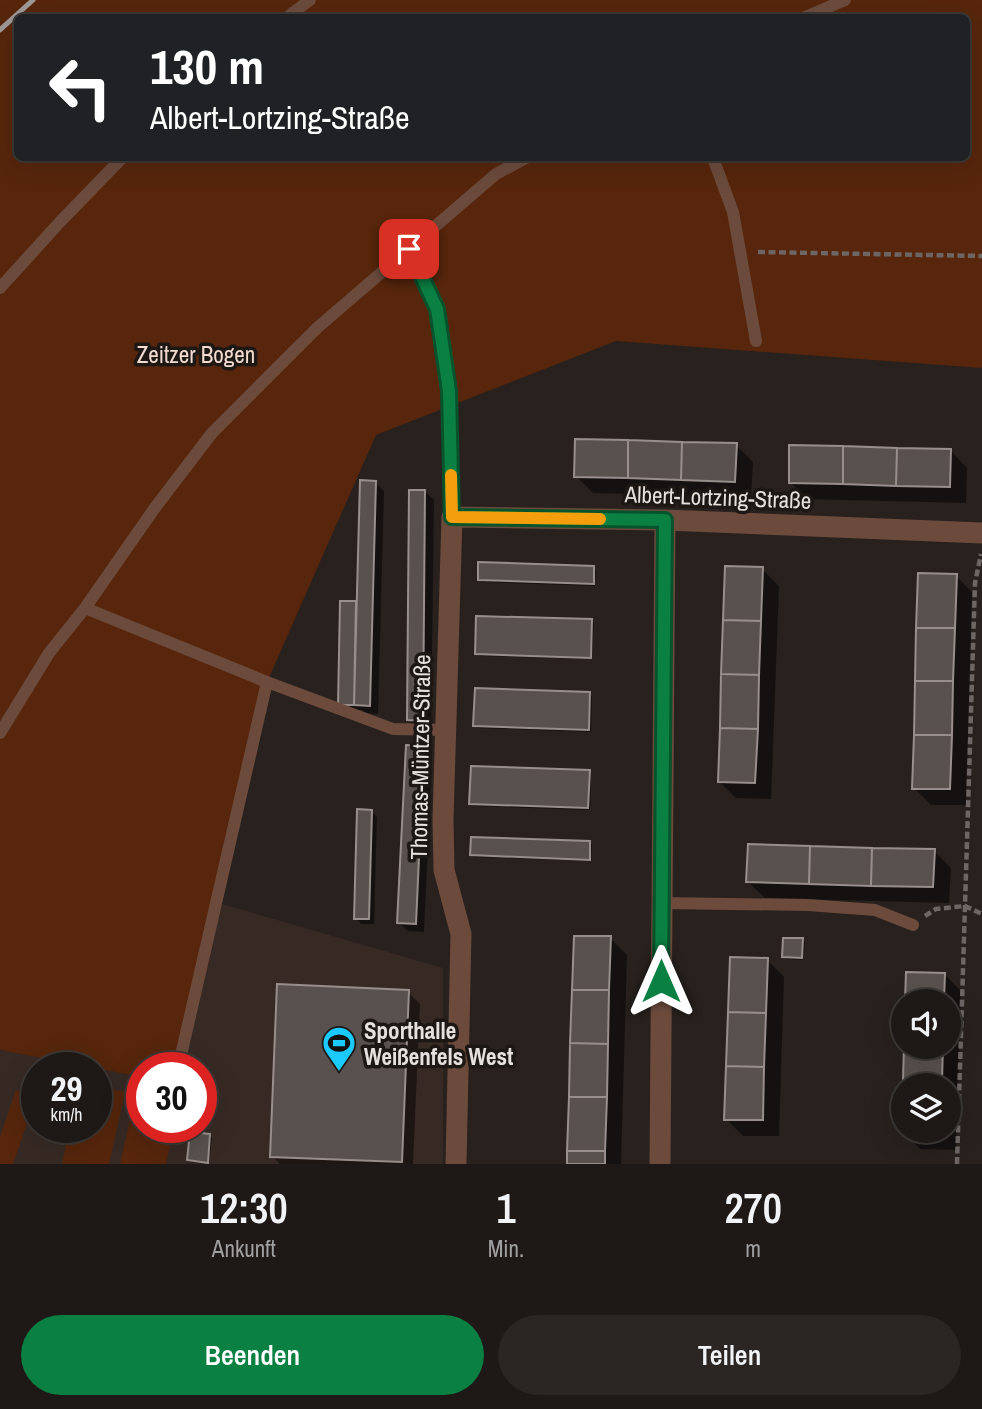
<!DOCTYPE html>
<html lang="de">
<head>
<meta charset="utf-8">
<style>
  body { margin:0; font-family:"Archivo Narrow",sans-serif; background:#2b2623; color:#f1f3f6; height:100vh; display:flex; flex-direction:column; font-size:26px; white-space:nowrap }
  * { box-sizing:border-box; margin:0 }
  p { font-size:23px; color:#a1a0a1 }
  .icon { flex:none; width:38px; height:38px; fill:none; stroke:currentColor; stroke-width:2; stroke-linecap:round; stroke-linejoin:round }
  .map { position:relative; height:1164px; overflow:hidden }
  .side { display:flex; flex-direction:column; background:#1e1916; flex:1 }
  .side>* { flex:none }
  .guide { position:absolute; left:14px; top:14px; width:956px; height:147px; border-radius:10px; box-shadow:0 7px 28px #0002,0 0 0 2px #3c3835; background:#202124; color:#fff; overflow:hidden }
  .buttons { position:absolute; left:891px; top:989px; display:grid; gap:14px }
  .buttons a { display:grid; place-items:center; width:70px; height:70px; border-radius:50%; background:#1e1916; box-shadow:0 7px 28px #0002,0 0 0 2px #3c3835; font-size:35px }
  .speed { position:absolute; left:21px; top:1052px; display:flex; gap:14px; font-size:35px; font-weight:700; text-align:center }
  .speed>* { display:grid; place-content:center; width:91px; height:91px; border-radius:50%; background:#1e1916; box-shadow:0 7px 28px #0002,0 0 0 2px #3c3835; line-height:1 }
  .speed small { font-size:18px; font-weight:400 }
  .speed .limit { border:10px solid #d22; background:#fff; color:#111 }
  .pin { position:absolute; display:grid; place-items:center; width:60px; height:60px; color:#fff; margin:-30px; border-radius:14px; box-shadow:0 4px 10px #0006 }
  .me { position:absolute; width:77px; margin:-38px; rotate:0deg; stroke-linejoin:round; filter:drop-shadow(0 0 5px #0008) }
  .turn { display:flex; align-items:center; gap:24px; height:147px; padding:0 21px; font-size:32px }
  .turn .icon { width:91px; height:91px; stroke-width:2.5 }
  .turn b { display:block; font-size:49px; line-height:60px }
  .eta { display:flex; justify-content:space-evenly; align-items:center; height:119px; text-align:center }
  .eta b { font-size:42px; font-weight:600; line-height:49px }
  .button { display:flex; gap:14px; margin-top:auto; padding:14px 21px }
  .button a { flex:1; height:80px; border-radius:42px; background:#0b8043; color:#fff; font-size:28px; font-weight:600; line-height:80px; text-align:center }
  .button a+a { background:#2b2623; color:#f1f3f6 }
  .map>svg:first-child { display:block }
  .built { fill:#372a25 }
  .green { fill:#57260c; fill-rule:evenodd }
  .shadow { fill:#0007 }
  .building { fill:#59514e; stroke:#988f8c; stroke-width:2 }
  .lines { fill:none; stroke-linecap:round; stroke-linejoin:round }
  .path { stroke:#6d6664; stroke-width:4.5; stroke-dasharray:7 3.5; stroke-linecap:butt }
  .lane { stroke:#6c4b3c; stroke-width:12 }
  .street { stroke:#6c4b3c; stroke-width:21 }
  .rail { stroke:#9e9896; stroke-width:5 }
  .route-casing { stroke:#07532c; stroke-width:18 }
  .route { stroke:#0b8043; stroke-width:12 }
  .slow { stroke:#f59e0b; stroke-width:12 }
  .labels { text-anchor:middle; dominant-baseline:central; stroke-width:7; stroke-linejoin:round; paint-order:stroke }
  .park-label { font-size:23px; fill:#f2dbd1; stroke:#1e1815 }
  .street-label { font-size:23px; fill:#e6e1df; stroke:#1e1815 }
  .poi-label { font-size:23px; font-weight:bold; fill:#e6e1df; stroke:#1e1815; text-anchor:start }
</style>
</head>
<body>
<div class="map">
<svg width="982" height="1164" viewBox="0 0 982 1164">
  <rect width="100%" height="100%" fill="#28211e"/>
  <path class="built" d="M215,902L443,968V1164H0V1050L94,1067L37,1068V1127H96V1068L142,1077V1127H201V1068L178,1067Z"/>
  <path class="green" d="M0,0H982V368L616,341L376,435L267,682L178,1067L142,1068V1077L0,1050ZM18,18H966V158H18Z
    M96,1086L125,1092L109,1164H62L70,1127H96Z
    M16,1090L36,1097L13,1164H0V1137Z
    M136,1093L142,1094V1127H174L166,1164H120Z"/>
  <path class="shadow" d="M736,445L753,462L751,497L593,493L576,476Z
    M951,451L967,468L966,503L807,499L790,482Z
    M375,482L384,491L378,714L365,713L362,710H345L356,603L358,606Z
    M425,491L434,500L431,729L417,728L408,720Z
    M594,568L596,570L595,586L482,582L479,580Z
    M762,569L779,586L771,799L736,798L719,781Z
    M956,576L972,592L966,805H931L914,788Z
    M591,621L594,623L592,659L480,656L477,653Z
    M590,694L592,696L591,732L477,728L475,726Z
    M423,748L432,756L424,932L408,931L399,923Z
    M589,772L591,774L590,810L474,806L471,803Z
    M371,811L377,817L374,924H361L356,918Z
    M590,843L592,845L591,861L474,857L472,854Z
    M934,851L951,868L949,903L765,898L748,882Z
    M610,938L627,955L621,1164H568Z
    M802,940L805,942L803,960L786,959L784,957Z
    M767,960L784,977L779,1136H743L726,1119Z
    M944,974L961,991L956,1150L920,1149L904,1132V1130H948V1085H905L906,1046H948V1001H907Z
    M408,992L420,1004L413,1164H280L272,1156Z
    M210,1136L212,1138L209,1164L191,1162L189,1160Z"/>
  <path class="building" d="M575,439L628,440V478L574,477Z
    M628,440L682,442L681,480L628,478Z
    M682,442L737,443L735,482L681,480Z
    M789,445L843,446V484L789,483Z
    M843,446L897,448L896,486L843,484Z
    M897,448L951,449L950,487L896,486Z
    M360,480L376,481L370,706L354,705Z
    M409,490H425L423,721L407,720Z
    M478,562L594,566V584L478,580Z
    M725,566L763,567L761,621L723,620Z
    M918,573L957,574L955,628H916Z
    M340,601H356L354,705H338Z
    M476,616L592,619L591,658L475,654Z
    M723,620L761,621L759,675L721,674Z
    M916,628H955L953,681H915Z
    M721,674L759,675L758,729L720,728Z
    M915,681H953L952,735H914Z
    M475,688L590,692L589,730L473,726Z
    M720,728L758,729L755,783L718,782Z
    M914,735H952L950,789H912Z
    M406,745L424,746L416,924L397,923Z
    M471,766L590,770L588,808L469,804Z
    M357,809L372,810L369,919H354Z
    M471,837L590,841V860L470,855Z
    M748,844L810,846L809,884L746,882Z
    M810,846L872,848L871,886L809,884Z
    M872,848L935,849L933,887L871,886Z
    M574,936H611L609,990H572Z
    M783,938H803L802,958L782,957Z
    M730,957L768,958L766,1013L728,1012Z
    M906,972L945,973L944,1001H905Z
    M277,984L409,990L402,1162L270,1157Z
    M572,990H609L608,1044L570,1043Z
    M728,1012L766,1013L764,1067L726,1066Z
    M570,1043L608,1044L607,1097H569Z
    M904,1046H943L942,1080L903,1079Z
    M726,1066L764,1067L763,1120H724Z
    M903,1079L942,1080V1085H903Z
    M903,1088V1130H940V1134L902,1133Z
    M569,1097H607L605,1151H567Z
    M190,1132L210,1134L208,1163L187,1160Z
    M567,1151H605V1164H567Z"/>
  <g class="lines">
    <path class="path" d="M758,252L982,256
      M925,916L936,909L965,906L982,914
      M957,1164L975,583L981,554"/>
    <path class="lane" d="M286,18L310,0
      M803,18L845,0
      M713,158L733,212L756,341
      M409,249L437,309L449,391L452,517
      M0,288L59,223L122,158
      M85,608L267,682L178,1068
      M267,682L393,729L447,730
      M0,733L49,653L85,608L154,509L212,433L317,328L496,174L526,158
      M661,903L808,905L875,910L913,925"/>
    <path class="street" d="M456,1164L461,934L444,870L443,820L452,517L665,520L982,533
      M660,1164L665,520"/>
    <path class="rail" d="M0,30L33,0"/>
  </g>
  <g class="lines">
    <defs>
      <path id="route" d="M409,249L437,309L449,391L452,517L665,520L661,981"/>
    </defs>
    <use href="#route" class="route-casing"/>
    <use href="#route" class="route"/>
    <path class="slow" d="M451,475L452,517L600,519"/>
  </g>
  <defs>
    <symbol id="stadium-pin" viewBox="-11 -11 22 30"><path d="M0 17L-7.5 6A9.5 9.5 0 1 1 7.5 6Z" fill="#1acafc" stroke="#1e1815"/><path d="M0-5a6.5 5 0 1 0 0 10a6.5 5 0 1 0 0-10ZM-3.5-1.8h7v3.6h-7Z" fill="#111"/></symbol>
  </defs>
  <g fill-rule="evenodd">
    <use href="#stadium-pin" x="320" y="1024" width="38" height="52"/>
  </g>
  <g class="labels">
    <g class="park-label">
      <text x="196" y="354">Zeitzer Bogen</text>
    </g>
    <g class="street-label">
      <text transform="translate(718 497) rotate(2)">Albert-Lortzing-Straße</text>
      <text transform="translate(420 757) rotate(-89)">Thomas-Müntzer-Straße</text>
    </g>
    <g class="poi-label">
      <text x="364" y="1030">Sporthalle<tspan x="364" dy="26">Weißenfels West</tspan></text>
    </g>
  </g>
</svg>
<div class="buttons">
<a><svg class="icon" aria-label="sound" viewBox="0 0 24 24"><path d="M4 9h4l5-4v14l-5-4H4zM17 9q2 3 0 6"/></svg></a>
<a><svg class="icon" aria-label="layers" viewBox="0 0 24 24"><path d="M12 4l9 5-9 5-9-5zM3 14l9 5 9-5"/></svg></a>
</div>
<div class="speed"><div>29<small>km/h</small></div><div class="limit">30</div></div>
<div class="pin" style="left:409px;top:249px;background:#d93025"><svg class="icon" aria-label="arrive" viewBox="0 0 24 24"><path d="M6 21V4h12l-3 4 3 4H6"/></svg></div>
<svg class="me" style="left:661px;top:981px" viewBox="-20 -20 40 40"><path d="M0-17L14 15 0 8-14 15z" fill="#0b8043" stroke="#fff" stroke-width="4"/></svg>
<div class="guide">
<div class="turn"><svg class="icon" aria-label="left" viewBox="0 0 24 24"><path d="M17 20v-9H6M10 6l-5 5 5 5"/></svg><div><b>130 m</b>Albert-Lortzing-Straße</div></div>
</div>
</div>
<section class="side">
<div class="eta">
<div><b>12:30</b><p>Ankunft</p></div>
<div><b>1</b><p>Min.</p></div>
<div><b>270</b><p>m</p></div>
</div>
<div class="button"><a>Beenden</a><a>Teilen</a></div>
</section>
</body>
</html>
